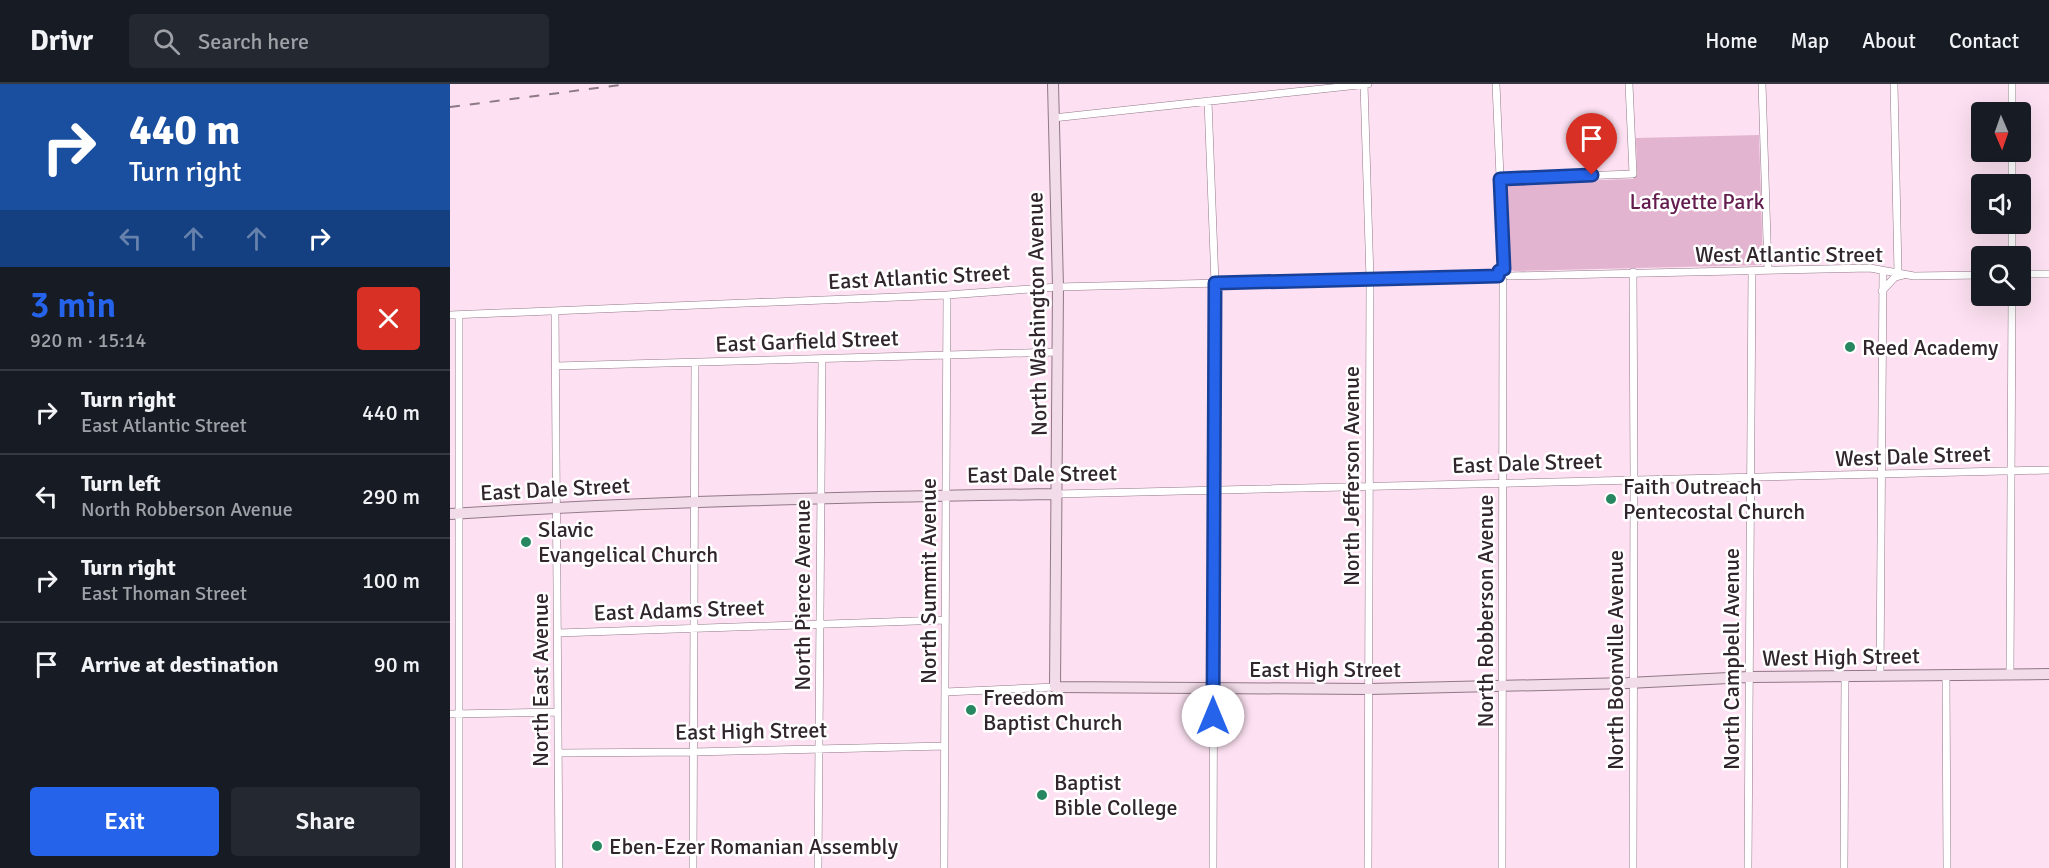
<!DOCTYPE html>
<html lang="en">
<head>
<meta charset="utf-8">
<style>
  body { margin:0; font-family:Signika,sans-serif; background:#242831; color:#f1f3f6; height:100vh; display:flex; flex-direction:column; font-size:22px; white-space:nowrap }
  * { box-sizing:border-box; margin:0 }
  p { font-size:20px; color:#9ea1a6 }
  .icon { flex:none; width:33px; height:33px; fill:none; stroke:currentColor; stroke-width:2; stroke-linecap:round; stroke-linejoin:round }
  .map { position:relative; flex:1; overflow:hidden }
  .details { display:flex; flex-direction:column; background:#171b24; width:450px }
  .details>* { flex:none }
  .banner { background:#1a4fa0; color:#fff; overflow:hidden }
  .needle { width:39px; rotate:178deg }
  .buttons { position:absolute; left:1521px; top:18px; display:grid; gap:12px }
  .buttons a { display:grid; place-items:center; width:60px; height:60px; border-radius:6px; background:#171b24; box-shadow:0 6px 24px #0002; font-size:30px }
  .pin { position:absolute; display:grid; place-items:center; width:51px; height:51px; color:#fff; margin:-62px -26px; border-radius:50% 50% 50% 0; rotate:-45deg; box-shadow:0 0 6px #0007 }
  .pin .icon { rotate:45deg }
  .me { position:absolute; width:66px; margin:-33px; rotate:0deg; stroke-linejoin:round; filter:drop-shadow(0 0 4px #0008) }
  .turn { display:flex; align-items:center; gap:21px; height:126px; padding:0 30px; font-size:27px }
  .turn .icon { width:78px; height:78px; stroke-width:2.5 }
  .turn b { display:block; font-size:42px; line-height:51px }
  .lanes { display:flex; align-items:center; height:57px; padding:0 30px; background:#0003; justify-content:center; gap:30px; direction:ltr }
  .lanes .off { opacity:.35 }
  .round { display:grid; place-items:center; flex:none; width:63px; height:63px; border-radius:6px; background:#242831 }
  .head { display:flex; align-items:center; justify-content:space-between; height:102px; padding:0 30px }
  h1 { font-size:36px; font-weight:600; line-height:45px; color:#2563eb }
  .cta { display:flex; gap:12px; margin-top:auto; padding:12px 30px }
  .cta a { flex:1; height:69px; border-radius:6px; background:#2563eb; color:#fff; font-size:24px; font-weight:600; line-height:69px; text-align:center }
  .cta a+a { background:#242831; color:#f1f3f6 }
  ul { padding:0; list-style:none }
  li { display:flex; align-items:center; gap:18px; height:84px; padding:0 30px; border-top:2px solid #363941 }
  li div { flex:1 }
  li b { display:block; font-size:22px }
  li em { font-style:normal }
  header { display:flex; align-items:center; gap:36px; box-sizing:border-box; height:84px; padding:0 30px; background:#171b24; border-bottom:2px solid #363941 }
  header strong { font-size:28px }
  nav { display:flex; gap:33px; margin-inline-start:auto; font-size:21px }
  .search { width:420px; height:54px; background:#242831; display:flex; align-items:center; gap:15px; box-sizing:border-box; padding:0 21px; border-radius:6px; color:#9ea1a6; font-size:22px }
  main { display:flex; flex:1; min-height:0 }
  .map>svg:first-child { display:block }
  .green { fill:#e3b4d0 }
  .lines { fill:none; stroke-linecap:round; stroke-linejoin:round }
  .street-casing { stroke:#917887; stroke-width:8 }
  .secondary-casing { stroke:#917887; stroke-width:12 }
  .street { stroke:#fff; stroke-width:7 }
  .secondary { stroke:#f2dce9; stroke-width:10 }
  .rail { stroke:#8b7984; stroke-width:2; stroke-dasharray:10 10; stroke-linecap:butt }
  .route-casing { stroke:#184099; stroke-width:15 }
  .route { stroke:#2563eb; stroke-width:10 }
  .poi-dot { fill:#268760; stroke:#fff; stroke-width:2 }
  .labels { text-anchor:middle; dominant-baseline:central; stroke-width:5; stroke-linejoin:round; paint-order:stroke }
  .park-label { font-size:22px; fill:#641b4e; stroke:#fff }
  .street-label { font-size:22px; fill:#30262c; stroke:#fff }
  .poi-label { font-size:22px; fill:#30262c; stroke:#fff; text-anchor:start }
</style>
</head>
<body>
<header>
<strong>Drivr</strong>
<div class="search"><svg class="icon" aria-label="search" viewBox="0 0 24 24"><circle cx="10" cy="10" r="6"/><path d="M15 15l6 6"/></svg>Search here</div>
<nav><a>Home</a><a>Map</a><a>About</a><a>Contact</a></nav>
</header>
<main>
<section class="details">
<div class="banner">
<div class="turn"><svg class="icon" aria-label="right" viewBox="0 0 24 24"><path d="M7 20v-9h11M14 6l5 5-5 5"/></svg><div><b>440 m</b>Turn right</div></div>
<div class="lanes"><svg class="icon off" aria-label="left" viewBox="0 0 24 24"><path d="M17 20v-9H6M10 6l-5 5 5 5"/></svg><svg class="icon off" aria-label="ahead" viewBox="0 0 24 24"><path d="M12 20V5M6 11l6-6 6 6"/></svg><svg class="icon off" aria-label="ahead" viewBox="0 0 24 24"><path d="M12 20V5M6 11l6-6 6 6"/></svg><svg class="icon" aria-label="right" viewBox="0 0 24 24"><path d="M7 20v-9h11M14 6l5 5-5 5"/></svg></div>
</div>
<div class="head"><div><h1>3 min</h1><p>920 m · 15:14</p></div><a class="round" style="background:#d93025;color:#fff"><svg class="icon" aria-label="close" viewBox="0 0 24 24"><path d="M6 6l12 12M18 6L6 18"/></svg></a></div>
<ul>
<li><svg class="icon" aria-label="right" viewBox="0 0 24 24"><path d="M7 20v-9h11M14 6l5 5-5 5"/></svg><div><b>Turn right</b><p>East Atlantic Street</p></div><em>440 m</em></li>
<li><svg class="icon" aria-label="left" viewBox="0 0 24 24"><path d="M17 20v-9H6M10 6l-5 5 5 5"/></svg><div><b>Turn left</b><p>North Robberson Avenue</p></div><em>290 m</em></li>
<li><svg class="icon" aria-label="right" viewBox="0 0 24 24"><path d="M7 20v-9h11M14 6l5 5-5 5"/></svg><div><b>Turn right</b><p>East Thoman Street</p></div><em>100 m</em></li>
<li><svg class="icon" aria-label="arrive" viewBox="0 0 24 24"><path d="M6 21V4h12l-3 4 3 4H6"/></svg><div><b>Arrive at destination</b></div><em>90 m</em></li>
</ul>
<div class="cta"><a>Exit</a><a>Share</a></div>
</section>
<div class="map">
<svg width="1599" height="784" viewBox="0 0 1599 784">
  <rect width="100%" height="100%" fill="#fde1f2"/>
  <path class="green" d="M1309,51L1313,179L1311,181L1064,187L1058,184L1056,99L1183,95L1187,90L1186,54Z"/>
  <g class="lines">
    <defs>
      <path id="street" d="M914,0L920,195L918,784
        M1046,0L1054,185
        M1312,0L1318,186
        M1444,0L1448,189
        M1562,0V28
        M758,17L765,199L763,784
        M603,34L918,0
        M1562,68V100
        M1050,95L1183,90L1179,0
        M1562,140V172
        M1183,188L1184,395L1183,784
        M1570,190H1599
        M1059,192L1420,184L1464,192L1532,191
        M1432,207L1445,193L1453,191
        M105,227L109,784
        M0,231L497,211L608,203L1048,192
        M106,282L608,268
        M608,410L1599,386
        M108,549L495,536
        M1560,590L1562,212
        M1496,591L1497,784
        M1430,592L1433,187
        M495,608L605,603
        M0,630L108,628
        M108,669L244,668L495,662
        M9,784V231
        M243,784L245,279
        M368,784L372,275
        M494,784L497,211
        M1052,784L1053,197
        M1298,784L1302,187
        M1394,784L1395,593"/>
      <path id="secondary" d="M603,0L608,203L605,603L919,605L1178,599L1299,593L1599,590
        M0,430C202,417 405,413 608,410"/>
    </defs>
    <use href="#street" class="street-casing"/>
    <use href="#secondary" class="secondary-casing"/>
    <use href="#street" class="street"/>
    <use href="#secondary" class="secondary"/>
    <path class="rail" d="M0,23L178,0"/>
  </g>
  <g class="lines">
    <defs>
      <path id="route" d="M763,632L765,199L1048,192L1049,187L1054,185L1050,95L1142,91"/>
    </defs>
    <use href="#route" class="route-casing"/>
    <use href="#route" class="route"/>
  </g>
  <g class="poi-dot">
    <circle cx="1400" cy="263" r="6"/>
    <circle cx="1161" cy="415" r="6"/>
    <circle cx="76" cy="458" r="6"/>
    <circle cx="521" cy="626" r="6"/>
    <circle cx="592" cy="711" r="6"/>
    <circle cx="147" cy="762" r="6"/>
  </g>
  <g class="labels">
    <g class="park-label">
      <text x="1247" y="117">Lafayette Park</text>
    </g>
    <g class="street-label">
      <text x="1339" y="170">West Atlantic Street</text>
      <text transform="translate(469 193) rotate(-3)">East Atlantic Street</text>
      <text transform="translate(587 230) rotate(-91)">North Washington Avenue</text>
      <text transform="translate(357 257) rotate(-2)">East Garfield Street</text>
      <text transform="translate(1463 372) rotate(-2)">West Dale Street</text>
      <text transform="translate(1077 379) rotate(-2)">East Dale Street</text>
      <text transform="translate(592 390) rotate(-1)">East Dale Street</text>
      <text transform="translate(901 392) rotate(-90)">North Jefferson Avenue</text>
      <text transform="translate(105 405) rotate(-3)">East Dale Street</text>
      <text transform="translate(478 497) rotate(-90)">North Summit Avenue</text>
      <text transform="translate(352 511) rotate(-90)">North Pierce Avenue</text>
      <text transform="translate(229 526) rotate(-2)">East Adams Street</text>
      <text transform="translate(1035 527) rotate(-90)">North Robberson Avenue</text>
      <text transform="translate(1391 573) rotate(-1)">West High Street</text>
      <text transform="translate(1281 575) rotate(-90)">North Campbell Avenue</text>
      <text transform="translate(1165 576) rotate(-90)">North Boonville Avenue</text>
      <text x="875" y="585">East High Street</text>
      <text transform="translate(90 596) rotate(-90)">North East Avenue</text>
      <text transform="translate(301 647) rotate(-1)">East High Street</text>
    </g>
    <g class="poi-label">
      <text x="1412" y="263">Reed Academy</text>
      <text x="1173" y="402">Faith Outreach<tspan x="1173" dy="25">Pentecostal Church</tspan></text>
      <text x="88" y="445">Slavic<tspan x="88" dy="25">Evangelical Church</tspan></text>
      <text x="533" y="613">Freedom<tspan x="533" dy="25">Baptist Church</tspan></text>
      <text x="604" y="698">Baptist<tspan x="604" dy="25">Bible College</tspan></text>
      <text x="159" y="762">Eben-Ezer Romanian Assembly</text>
    </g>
  </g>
</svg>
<div class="buttons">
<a><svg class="needle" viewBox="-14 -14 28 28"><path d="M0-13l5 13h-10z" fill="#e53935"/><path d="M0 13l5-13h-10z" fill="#9ea1a6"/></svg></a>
<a><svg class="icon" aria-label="sound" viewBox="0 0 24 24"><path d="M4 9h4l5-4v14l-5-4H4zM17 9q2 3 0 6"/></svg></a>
<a><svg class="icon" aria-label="search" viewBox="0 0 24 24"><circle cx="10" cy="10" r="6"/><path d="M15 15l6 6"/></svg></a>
</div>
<div class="pin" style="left:1142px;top:91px;background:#d93025"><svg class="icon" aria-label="arrive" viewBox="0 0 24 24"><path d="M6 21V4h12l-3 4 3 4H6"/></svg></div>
<svg class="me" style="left:763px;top:632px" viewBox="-20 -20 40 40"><circle r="19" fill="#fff"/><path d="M0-13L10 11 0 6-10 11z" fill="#2563eb"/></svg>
</div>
</main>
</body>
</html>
